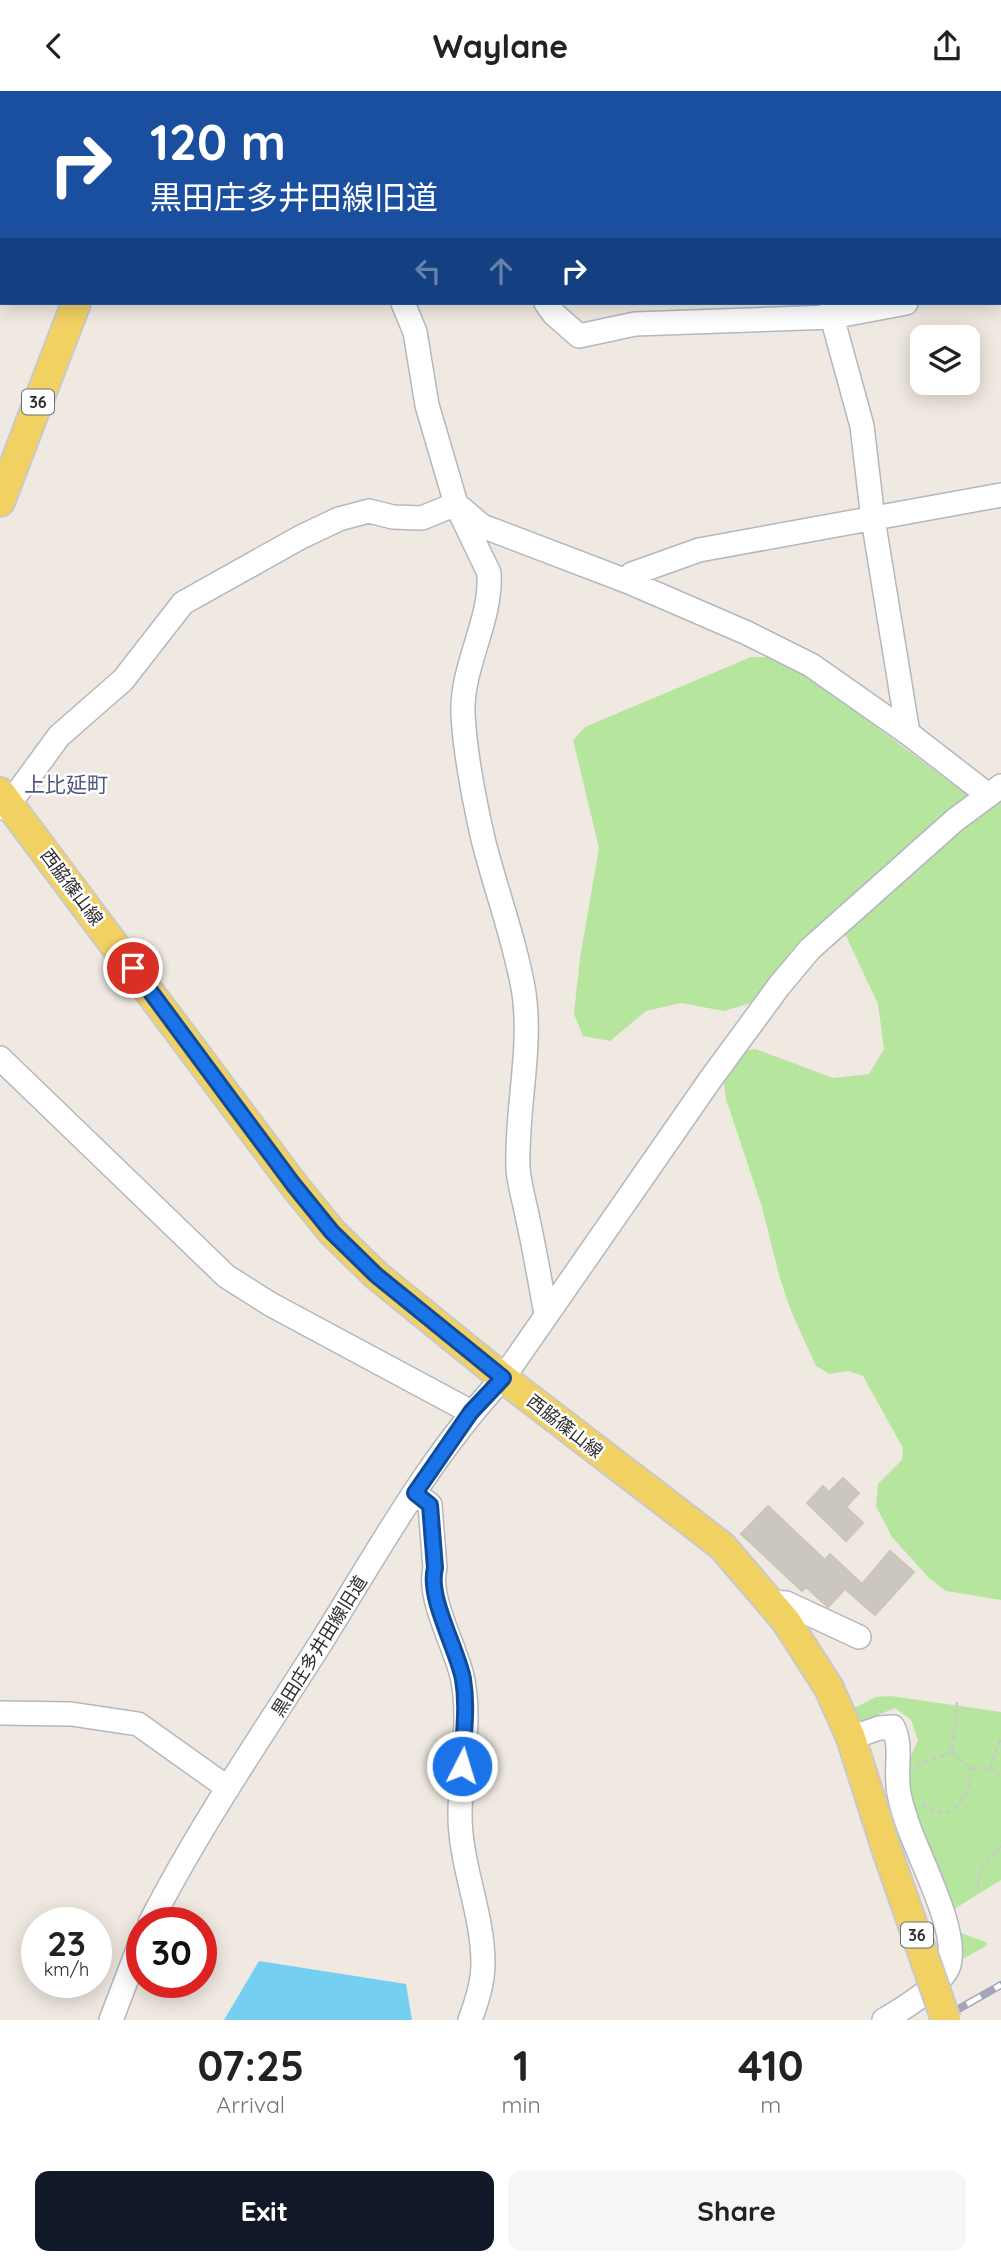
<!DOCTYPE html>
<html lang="en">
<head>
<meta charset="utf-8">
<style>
  body { margin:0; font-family:Quicksand,"Noto Sans JP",sans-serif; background:#f6f6f6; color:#222; height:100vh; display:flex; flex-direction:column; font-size:26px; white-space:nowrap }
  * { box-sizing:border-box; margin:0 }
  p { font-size:23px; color:#767676 }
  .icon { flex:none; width:38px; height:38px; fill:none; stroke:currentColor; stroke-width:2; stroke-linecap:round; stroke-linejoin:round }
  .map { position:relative; height:1929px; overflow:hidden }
  .details { display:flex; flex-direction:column; background:#fff; flex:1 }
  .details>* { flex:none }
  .guide { position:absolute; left:0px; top:0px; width:1001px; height:214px; box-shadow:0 4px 18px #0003; background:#1a4fa0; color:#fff; overflow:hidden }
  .fabs { position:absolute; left:910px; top:234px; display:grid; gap:14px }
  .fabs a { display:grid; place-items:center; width:70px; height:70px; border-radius:14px; background:#fff; box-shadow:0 4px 18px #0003; font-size:35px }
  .speed { position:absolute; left:21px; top:1816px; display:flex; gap:14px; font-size:35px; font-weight:700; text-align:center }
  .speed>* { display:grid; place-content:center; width:91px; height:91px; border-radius:50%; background:#fff; box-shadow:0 4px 18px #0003; line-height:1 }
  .speed small { font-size:18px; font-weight:400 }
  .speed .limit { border:10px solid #d22; background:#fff; color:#111 }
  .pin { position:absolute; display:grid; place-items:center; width:60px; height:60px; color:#fff; margin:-30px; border:4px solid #fff; border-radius:50%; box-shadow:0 2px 7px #0007 }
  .me { position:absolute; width:77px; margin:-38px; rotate:5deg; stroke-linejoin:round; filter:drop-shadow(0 0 5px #0008) }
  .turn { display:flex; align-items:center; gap:24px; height:147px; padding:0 35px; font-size:32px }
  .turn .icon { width:91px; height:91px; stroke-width:2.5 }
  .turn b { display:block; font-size:49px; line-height:60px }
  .lanes { display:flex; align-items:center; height:66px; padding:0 35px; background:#0003; justify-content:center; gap:35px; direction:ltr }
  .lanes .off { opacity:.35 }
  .eta { display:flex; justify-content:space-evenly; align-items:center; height:119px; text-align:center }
  .eta b { font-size:42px; font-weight:700; line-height:49px }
  .button { display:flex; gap:14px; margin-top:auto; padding:14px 35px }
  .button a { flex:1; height:80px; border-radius:14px; background:#111827; color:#fff; font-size:28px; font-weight:700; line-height:80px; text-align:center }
  .button a+a { background:#f6f6f6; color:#222 }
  header { display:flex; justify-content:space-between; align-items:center; height:91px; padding:0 35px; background:#fff; font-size:32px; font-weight:700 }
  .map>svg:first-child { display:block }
  .green { fill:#b6e59e }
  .water { fill:#75cff0 }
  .building { fill:#cbc7bf; stroke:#cbc5ba; stroke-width:2 }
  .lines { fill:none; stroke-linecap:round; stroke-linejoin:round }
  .minor-casing { stroke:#b4b7c1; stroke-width:26 }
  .major-casing { stroke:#c9c9c9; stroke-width:32 }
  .path { stroke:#c9c9c9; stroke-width:2.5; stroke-dasharray:5 3.5; stroke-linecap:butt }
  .minor { stroke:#fff; stroke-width:23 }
  .major { stroke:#f2d163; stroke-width:28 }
  .rail-casing { stroke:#a3a6b8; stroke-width:8 }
  .rail { stroke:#fff; stroke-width:5; stroke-dasharray:16; stroke-linecap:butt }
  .major-bridge-casing { stroke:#c9c9c9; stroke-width:32; stroke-linecap:butt }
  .major-bridge { stroke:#f2d163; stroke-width:28 }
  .route-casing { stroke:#114b97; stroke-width:18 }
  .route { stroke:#1a73e8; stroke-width:12 }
  .labels { text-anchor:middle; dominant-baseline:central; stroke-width:5; stroke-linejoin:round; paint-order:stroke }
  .shield { fill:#fff; stroke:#6d6d6d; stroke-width:2 }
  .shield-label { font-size:16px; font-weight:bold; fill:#2e2e2e }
  .street-label { font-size:18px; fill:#2e2e2e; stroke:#fff }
  .quarter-label { font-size:21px; fill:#4d5680; stroke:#fff }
</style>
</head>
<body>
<header><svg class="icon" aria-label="back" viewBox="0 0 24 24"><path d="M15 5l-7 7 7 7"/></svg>Waylane<svg class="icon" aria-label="share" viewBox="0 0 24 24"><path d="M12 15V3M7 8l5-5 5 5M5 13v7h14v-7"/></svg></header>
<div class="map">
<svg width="1001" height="1929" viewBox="0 0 1001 1929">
  <rect width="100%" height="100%" fill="#efe9e1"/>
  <path class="green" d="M751,566H775L812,588L984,716L1001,707V1509L946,1500L929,1487L892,1446L876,1415L878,1393L902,1369L903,1357L863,1285L848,1280L830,1283L816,1275L791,1220L779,1184L762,1116L726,1008L723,985L740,961L755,958L833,987L869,983L884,958L878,913L846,845L830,830L803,849L751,912L724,920L681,912L646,920L610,950L583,945L574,923L580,867L599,757L573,649L585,636Z
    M891,1605L1001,1621V1789L951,1820L902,1685L918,1649L911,1629L895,1617L861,1631L857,1630L852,1618L876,1606Z
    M953,1839L983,1850L987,1852L986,1855L959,1870Z"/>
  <path class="water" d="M259,1870L406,1893L412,1929H224Z"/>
  <path class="building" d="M843,1387L859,1402L846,1416L863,1432L846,1450L807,1412L823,1395L829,1401Z
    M768,1415L825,1469L830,1463L862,1493L890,1460L914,1481L875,1524L845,1498L828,1516L806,1496L802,1500L741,1443Z"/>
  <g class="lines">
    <defs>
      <path id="minor" d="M999,194L1001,193
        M403,212L415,241L427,314L456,413L489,482C492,530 461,575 463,623C465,664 474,708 483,748C496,800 515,849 524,902C532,960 516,1018 518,1077C519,1094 525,1112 528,1129C535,1160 540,1191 546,1223
        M546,212L554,223L579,245L635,233L832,226L906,212
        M831,212L832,226L862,335L873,428L908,642
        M461,417L482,435L629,491L747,542L811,574L908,642L988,704
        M629,491L632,483L699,459L1001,404
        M0,717L18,701L59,645L123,589L183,512L301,446L339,428L369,420L393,426L422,427L456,413
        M0,967L226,1185L270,1213L471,1321
        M415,1402L430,1414L435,1477C427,1506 455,1555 462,1585C472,1629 460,1678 460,1724C460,1774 483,1822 483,1872C483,1892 477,1910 470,1929
        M771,1511L786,1512L859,1546
        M0,1622L71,1623L138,1633L228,1697
        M851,1647L879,1637L893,1636C902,1654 896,1674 898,1694C898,1704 902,1715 905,1725C916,1763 959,1837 949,1874C944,1893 901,1919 884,1929
        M150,1832C200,1734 263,1643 322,1550C378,1460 430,1365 503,1287L710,989L779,895L810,858L955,729L1001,695
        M111,1929L142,1848"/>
      <path id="major" d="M350,0V2
        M999,14H1001
        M0,411L76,212
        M0,701L293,1093L332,1141L376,1184L503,1287L722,1455L786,1530L829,1597L851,1647L887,1760"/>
    </defs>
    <use href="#minor" class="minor-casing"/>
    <use href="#major" class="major-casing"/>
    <path class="path" d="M799,0L800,2
      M957,1611L952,1661L970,1677H990L1001,1686
      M916,1675L952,1661
      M990,1677L1001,1646
      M923,1713C948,1738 974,1703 970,1677
      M978,1795L981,1778L1001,1755"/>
    <use href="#minor" class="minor"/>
    <use href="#major" class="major"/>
    <defs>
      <path id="rail" d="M939,1929L1001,1894"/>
    </defs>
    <use href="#rail" class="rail-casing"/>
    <use href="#rail" class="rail"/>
    <defs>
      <path id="major-bridge" d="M887,1760L946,1929"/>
    </defs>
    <use href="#major-bridge" class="major-bridge-casing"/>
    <use href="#major-bridge" class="major-bridge"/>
  </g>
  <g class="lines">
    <defs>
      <path id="route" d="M133,877L293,1093L332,1141L376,1184L503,1287L471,1321L415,1402L430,1414L435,1477C427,1506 457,1557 463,1588C468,1618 463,1645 462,1675"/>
    </defs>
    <use href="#route" class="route-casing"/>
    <use href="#route" class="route"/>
  </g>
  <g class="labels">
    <g class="shield">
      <rect x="22" y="298.5" width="32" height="25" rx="5"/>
      <rect x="901" y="1831.5" width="32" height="25" rx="5"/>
    </g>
    <g class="shield-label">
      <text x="38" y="311">36</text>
      <text x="917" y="1844">36</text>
    </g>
    <g class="street-label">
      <text transform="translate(72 796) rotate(53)">西脇篠山線</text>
      <text transform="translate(565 1335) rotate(38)">西脇篠山線</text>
      <text transform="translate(319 1555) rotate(-58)">黒田庄多井田線旧道</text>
    </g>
    <g class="quarter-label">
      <text x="66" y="693">上比延町</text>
    </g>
  </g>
</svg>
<div class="fabs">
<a><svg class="icon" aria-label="layers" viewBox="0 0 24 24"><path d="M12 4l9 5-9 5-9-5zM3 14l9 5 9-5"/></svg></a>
</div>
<div class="speed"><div>23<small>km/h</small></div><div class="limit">30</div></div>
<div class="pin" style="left:133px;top:877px;background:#d93025"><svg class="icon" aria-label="arrive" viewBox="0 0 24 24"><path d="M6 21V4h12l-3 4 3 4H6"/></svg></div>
<svg class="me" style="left:462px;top:1675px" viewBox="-20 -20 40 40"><circle r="17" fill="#1a73e8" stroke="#fff" stroke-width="3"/><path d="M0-11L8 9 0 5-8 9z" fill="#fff"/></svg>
<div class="guide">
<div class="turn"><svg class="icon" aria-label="right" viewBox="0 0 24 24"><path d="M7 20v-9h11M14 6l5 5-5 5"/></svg><div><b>120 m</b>黒田庄多井田線旧道</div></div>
<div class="lanes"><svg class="icon off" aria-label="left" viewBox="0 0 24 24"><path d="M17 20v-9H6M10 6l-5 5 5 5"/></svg><svg class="icon off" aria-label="ahead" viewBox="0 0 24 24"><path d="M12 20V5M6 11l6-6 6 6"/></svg><svg class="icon" aria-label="right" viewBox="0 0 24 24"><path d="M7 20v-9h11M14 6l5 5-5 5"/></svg></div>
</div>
</div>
<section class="details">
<div class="eta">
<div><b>07:25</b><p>Arrival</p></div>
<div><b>1</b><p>min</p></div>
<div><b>410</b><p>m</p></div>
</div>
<div class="button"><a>Exit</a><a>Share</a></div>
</section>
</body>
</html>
